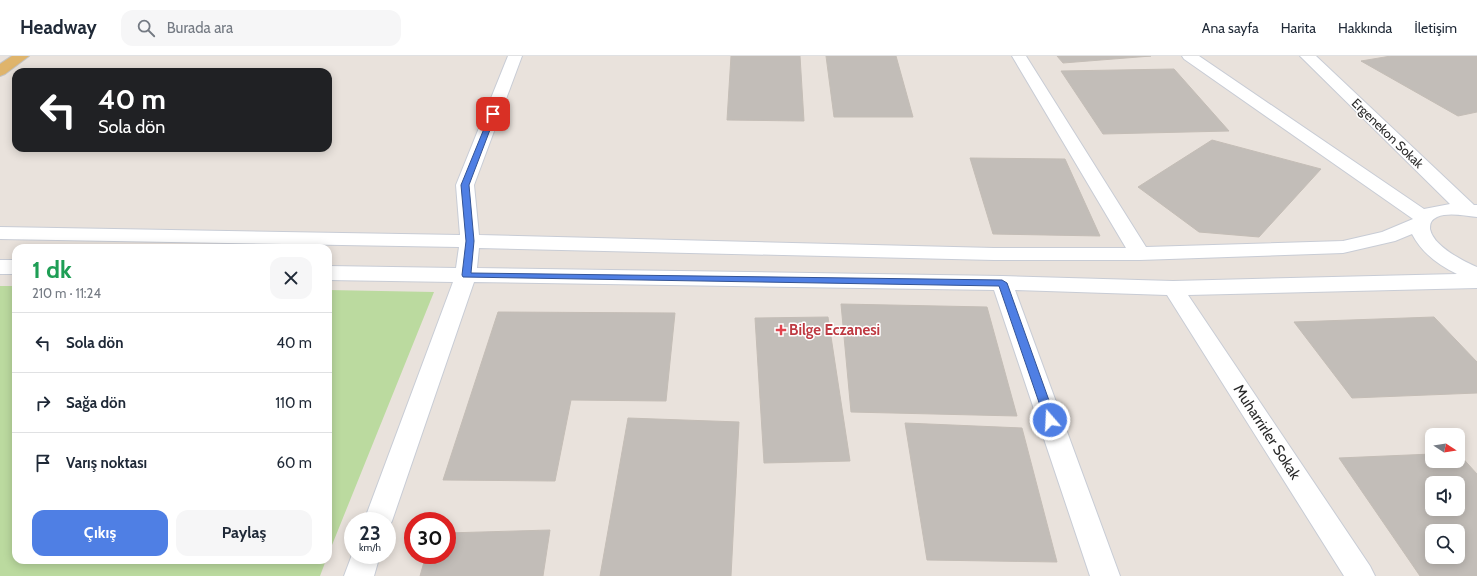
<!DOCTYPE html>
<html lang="tr">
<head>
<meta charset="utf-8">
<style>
  body { margin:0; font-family:Cabin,sans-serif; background:#f6f6f7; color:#1f2937; height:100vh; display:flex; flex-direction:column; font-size:15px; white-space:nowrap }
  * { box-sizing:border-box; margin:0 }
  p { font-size:13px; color:#747a83 }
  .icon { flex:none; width:22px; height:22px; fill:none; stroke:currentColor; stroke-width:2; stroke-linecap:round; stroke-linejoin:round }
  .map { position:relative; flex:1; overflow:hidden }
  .side { position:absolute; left:12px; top:188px; width:320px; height:320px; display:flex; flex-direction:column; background:#fff; border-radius:12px; box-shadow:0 2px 10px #0003 }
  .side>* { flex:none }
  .guide { position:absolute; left:12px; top:12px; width:320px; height:84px; border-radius:12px; box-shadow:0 2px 10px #0003; background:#202124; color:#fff; overflow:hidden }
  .needle { width:26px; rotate:102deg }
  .controls { position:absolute; left:1425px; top:372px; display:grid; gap:8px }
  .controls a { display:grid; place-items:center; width:40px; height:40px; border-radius:8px; background:#fff; box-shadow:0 2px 10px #0003; font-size:20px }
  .speed { position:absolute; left:344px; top:456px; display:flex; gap:8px; font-size:20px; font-weight:700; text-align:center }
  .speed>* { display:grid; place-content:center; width:52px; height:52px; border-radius:50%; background:#fff; box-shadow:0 2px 10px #0003; line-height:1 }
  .speed small { font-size:10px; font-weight:400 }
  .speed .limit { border:6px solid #d22; background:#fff; color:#111 }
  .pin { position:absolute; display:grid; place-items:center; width:34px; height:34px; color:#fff; margin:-17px; border-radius:8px; box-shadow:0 2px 6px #0006 }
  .me { position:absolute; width:44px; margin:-22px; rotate:341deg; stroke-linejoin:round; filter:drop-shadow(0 0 3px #0008) }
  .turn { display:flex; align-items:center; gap:14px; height:84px; padding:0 20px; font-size:18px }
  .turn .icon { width:52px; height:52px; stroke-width:2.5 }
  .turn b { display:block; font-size:28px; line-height:34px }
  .round { display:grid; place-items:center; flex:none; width:42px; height:42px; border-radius:12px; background:#f6f6f7 }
  .headline { display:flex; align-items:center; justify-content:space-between; height:68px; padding:0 20px }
  h1 { font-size:24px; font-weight:700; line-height:30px; color:#1e9e55 }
  .action { display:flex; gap:8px; margin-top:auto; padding:8px 20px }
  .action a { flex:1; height:46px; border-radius:12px; background:#4f7fe4; color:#fff; font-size:16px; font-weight:700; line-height:46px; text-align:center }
  .action a+a { background:#f6f6f7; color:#1f2937 }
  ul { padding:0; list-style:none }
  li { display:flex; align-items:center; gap:12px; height:60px; padding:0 20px; border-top:1px solid #e0e1e3 }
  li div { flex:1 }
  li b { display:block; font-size:15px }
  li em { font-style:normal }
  header { display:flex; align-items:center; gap:24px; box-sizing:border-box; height:56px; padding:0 20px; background:#fff; border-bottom:1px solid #e0e1e3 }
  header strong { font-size:19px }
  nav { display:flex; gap:22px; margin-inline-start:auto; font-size:14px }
  .search { width:280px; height:36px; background:#f6f6f7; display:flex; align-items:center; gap:10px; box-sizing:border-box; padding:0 14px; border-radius:12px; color:#747a83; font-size:15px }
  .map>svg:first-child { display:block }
  .green { fill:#bbda9f }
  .building { fill:#c2bdb8; stroke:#c4bdb6; fill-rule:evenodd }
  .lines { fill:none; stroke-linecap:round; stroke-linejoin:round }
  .minor-casing { stroke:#c8ccd5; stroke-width:2 }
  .major-casing { stroke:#c3c3c3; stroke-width:2 }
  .minor { fill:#fff; fill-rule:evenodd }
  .major { fill:#dfb46b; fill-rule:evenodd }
  .route { fill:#4f7fe4; stroke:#335394 }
  .health-dot { fill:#e0444e; stroke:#fff; stroke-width:1.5 }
  .labels { text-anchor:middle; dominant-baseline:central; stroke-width:3; stroke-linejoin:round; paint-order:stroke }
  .far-street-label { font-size:13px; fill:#292929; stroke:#fff }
  .health-label { font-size:15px; font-weight:bold; fill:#be3a42; stroke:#fff; text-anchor:start }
  .street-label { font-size:15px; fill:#292929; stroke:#fff }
</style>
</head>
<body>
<header>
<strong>Headway</strong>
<div class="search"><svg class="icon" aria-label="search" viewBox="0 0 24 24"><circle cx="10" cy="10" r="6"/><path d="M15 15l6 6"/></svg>Burada ara</div>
<nav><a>Ana sayfa</a><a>Harita</a><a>Hakkında</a><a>İletişim</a></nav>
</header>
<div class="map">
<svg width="1477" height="520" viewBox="0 0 1477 520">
  <rect width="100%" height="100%" fill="#e9e2dc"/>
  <path class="green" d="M0,230H16V504H326L320,520H0Z
    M328,234L434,236L328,499Z"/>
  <path class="building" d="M731,0H800L804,65L727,64Z
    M826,0H896L913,61H834Z
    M1057,0H1151L1063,7Z
    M1391,0H1477V56L1458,60L1361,5Z
    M1174,13L1229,75L1103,78L1061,15Z
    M1212,84L1321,113L1259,181L1199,176L1138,131Z
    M970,102L1065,103L1100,180L993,178Z
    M841,248L987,251L1017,360L851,356Z
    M498,256L675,257L666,345L571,344L555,425L443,424Z
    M828,261L850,405L764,407L755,262Z
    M1434,261L1477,306V337L1352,342L1294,266Z
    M628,362L739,366L731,520H600Z
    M905,367L1022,372L1057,506L927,504Z
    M1458,397L1477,418V520H1420L1339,402L1432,398V405H1458ZM1432,427H1458V453H1432ZM1432,475H1458V501H1432Z
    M550,474L543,520H420L426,499H447V477Z"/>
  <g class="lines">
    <defs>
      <path id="minor" d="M508,0H522L474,129L479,179L994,192H1126L1012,0H1026L1146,191L1343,185L1382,176L1413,163L1184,3L1182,0H1199L1424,153L1450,148L1300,0H1316L1474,149H1477V161C1465,160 1449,156 1437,161C1431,164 1430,167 1430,173C1433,190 1463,205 1477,211V232L1188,239L1370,510L1375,520H1344L1167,239L1015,234L1120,520H1090L994,234L474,226L392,465L387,474V465H364L453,226L328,224V210L456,212L459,191L0,183V171L460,179L456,129ZM1412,178C1422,197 1438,209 1457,218L1173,225L1002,220L477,212L479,192L994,204H1140L1343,197L1395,185Z
        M0,204H16V218H0Z
        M353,496V499H380L374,520H344Z"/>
      <path id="major" d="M12,0H29L5,18L0,20V8Z"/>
    </defs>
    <use href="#minor" class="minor-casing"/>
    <use href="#major" class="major-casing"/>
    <use href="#minor" class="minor"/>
    <use href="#major" class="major"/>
  </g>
  <path class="route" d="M493,55L496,58L469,129L474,185L471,217L1002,224L1007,227L1056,364L1054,367H1047L1045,364L999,230L463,221L462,219L466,185L461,129L490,58Z"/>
  <path class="health-dot" d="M779 268h4v4h4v4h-4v4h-4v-4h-4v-4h4z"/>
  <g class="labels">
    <g class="far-street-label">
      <text transform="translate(1388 77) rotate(44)">Ergenekon Sokak</text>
    </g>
    <g class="health-label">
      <text x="789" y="274">Bilge Eczanesi</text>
    </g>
    <g class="street-label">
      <text transform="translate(1267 376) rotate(57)">Muharrirler Sokak</text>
    </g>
  </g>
</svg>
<div class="controls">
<a><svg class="needle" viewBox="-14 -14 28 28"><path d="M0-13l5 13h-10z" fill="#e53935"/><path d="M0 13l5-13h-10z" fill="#747a83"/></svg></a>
<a><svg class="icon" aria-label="sound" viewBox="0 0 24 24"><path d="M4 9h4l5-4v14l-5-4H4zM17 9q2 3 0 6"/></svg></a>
<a><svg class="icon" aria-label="search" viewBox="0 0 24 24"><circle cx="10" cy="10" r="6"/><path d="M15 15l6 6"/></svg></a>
</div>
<div class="speed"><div>23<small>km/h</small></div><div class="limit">30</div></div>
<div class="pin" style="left:493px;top:58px;background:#d93025"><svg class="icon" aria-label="arrive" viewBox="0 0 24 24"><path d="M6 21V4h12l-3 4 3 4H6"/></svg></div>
<svg class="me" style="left:1050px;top:364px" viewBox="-20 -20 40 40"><circle r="17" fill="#4f7fe4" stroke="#fff" stroke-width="3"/><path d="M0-11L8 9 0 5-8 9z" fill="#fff"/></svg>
<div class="guide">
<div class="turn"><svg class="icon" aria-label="left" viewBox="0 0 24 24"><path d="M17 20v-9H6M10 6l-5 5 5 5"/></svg><div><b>40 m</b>Sola dön</div></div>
</div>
<section class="side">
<div class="headline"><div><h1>1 dk</h1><p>210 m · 11:24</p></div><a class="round"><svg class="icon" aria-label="close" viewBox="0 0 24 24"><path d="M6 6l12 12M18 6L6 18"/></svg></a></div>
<ul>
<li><svg class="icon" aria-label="left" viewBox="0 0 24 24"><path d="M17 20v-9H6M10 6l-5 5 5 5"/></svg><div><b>Sola dön</b></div><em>40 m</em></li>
<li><svg class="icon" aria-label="right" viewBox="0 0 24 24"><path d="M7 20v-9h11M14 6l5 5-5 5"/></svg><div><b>Sağa dön</b></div><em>110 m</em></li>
<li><svg class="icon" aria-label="arrive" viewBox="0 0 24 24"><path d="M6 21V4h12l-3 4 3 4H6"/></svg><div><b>Varış noktası</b></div><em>60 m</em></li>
</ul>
<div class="action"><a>Çıkış</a><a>Paylaş</a></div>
</section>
</div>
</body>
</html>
